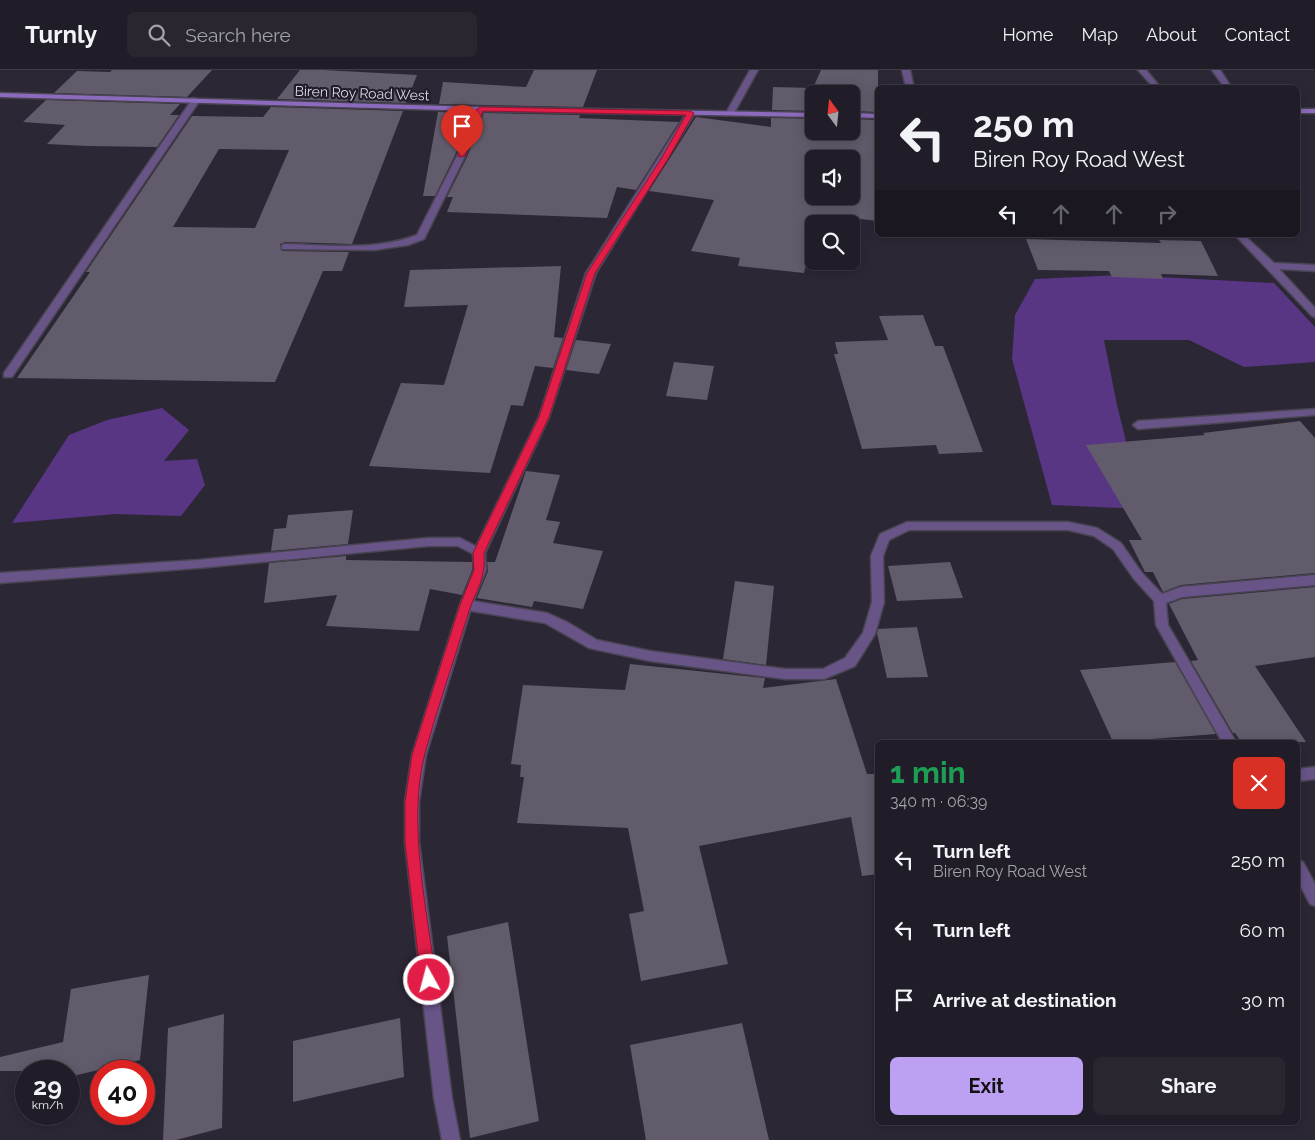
<!DOCTYPE html>
<html lang="en">
<head>
<meta charset="utf-8">
<style>
  body { margin:0; font-family:Raleway,sans-serif; background:#292630; color:#f1f3f6; height:100vh; display:flex; flex-direction:column; font-size:19px; white-space:nowrap }
  * { box-sizing:border-box; margin:0 }
  p { font-size:16px; color:#a2a2a8 }
  .icon { flex:none; width:28px; height:28px; fill:none; stroke:currentColor; stroke-width:2; stroke-linecap:round; stroke-linejoin:round }
  .map { position:relative; flex:1; overflow:hidden }
  .sheet { position:absolute; left:875px; top:670px; width:425px; height:385px; display:flex; flex-direction:column; background:#211d28; border-radius:8px; box-shadow:0 2px 12px #0003,0 0 0 1px #3e3b45 }
  .sheet>* { flex:none }
  .hud { position:absolute; left:875px; top:15px; width:425px; height:152px; border-radius:8px; box-shadow:0 2px 12px #0003,0 0 0 1px #3e3b45; background:#211d28; color:#f1f3f6; overflow:hidden }
  .needle { width:32px; rotate:345deg }
  .tools { position:absolute; left:805px; top:15px; display:grid; gap:10px }
  .tools a { display:grid; place-items:center; width:55px; height:55px; border-radius:8px; background:#211d28; box-shadow:0 2px 12px #0003,0 0 0 1px #3e3b45; font-size:25px }
  .speed { position:absolute; left:15px; top:990px; display:flex; gap:10px; font-size:25px; font-weight:700; text-align:center }
  .speed>* { display:grid; place-content:center; width:65px; height:65px; border-radius:50%; background:#211d28; box-shadow:0 2px 12px #0003,0 0 0 1px #3e3b45; line-height:1 }
  .speed small { font-size:12px; font-weight:400 }
  .speed .limit { border:8px solid #d22; background:#fff; color:#111 }
  .pin { position:absolute; display:grid; place-items:center; width:42px; height:42px; color:#fff; margin:-51px -21px; border-radius:50% 50% 50% 0; rotate:-45deg; box-shadow:0 0 5px #0007 }
  .pin .icon { rotate:45deg }
  .me { position:absolute; width:55px; margin:-28px; rotate:353deg; stroke-linejoin:round; filter:drop-shadow(0 0 4px #0008) }
  .turn { display:flex; align-items:center; gap:18px; height:105px; padding:0 15px; font-size:22px }
  .turn .icon { width:65px; height:65px; stroke-width:2.5 }
  .turn b { display:block; font-size:35px; line-height:42px }
  .lanes { display:flex; align-items:center; height:48px; padding:0 15px; background:#0003; justify-content:center; gap:25px; direction:ltr }
  .lanes .off { opacity:.35 }
  .round { display:grid; place-items:center; flex:none; width:52px; height:52px; border-radius:8px; background:#292630 }
  .summary { display:flex; align-items:center; justify-content:space-between; height:85px; padding:0 15px }
  h1 { font-size:30px; font-weight:700; line-height:38px; color:#1e9e55 }
  .action { display:flex; gap:10px; margin-top:auto; padding:10px 15px }
  .action a { flex:1; height:58px; border-radius:8px; background:#bca0f2; color:#111; font-size:20px; font-weight:700; line-height:58px; text-align:center }
  .action a+a { background:#292630; color:#f1f3f6 }
  ul { padding:0; list-style:none }
  li { display:flex; align-items:center; gap:15px; height:70px; padding:0 15px }
  li div { flex:1 }
  li b { display:block; font-size:19px }
  li em { font-style:normal }
  header { display:flex; align-items:center; gap:30px; box-sizing:border-box; height:70px; padding:0 25px; background:#211d28; border-bottom:1px solid #3e3b45 }
  header strong { font-size:24px }
  nav { display:flex; gap:28px; margin-inline-start:auto; font-size:18px }
  .search { width:350px; height:45px; background:#292630; display:flex; align-items:center; gap:12px; box-sizing:border-box; padding:0 18px; border-radius:8px; color:#a2a2a8; font-size:19px }
  .map>svg:first-child { display:block }
  .water { fill:#593684 }
  .building { fill:#615b6b; fill-rule:evenodd }
  .lines { fill:none; stroke-linecap:round; stroke-linejoin:round }
  .minor-casing { stroke:#484451; stroke-width:3 }
  .tertiary-casing { stroke:#484451; stroke-width:3 }
  .secondary-casing { stroke:#484451; stroke-width:3 }
  .minor { fill:#695488; fill-rule:evenodd }
  .tertiary { fill:#695488; fill-rule:evenodd }
  .secondary { fill:#8c6abd; fill-rule:evenodd }
  .route { fill:#e11d48; stroke:#92132f }
  .labels { text-anchor:middle; dominant-baseline:central; stroke-width:4.5; stroke-linejoin:round; paint-order:stroke }
  .far-street-label { font-size:14px; fill:#dddae4; stroke:#221d2b }
</style>
</head>
<body>
<header>
<strong>Turnly</strong>
<div class="search"><svg class="icon" aria-label="search" viewBox="0 0 24 24"><circle cx="10" cy="10" r="6"/><path d="M15 15l6 6"/></svg>Search here</div>
<nav><a>Home</a><a>Map</a><a>About</a><a>Contact</a></nav>
</header>
<div class="map">
<svg width="1315" height="1070" viewBox="0 0 1315 1070">
  <rect width="100%" height="100%" fill="#2c2735"/>
  <path class="water" d="M1121,205L1274,213L1315,257V292L1244,297L1189,270H1104L1117,335L1143,439L1052,435L1012,289L1015,245L1035,209Z
    M162,338L189,360L164,391L197,389L205,415L181,446L116,444L12,453L69,365L107,350Z"/>
  <path class="building" d="M112,0H212L187,27L54,23L77,1L110,2Z
    M300,0H323L417,5L406,33L277,29Z
    M534,0H597L583,37L439,34L443,12L526,17Z
    M821,0H878V42L851,41V24H814V41L772,40L773,17L813,18Z
    M46,30L180,34L170,45H179L157,77L87,76L47,74L65,55L23,52Z
    M271,37L403,41L352,174L285,172L280,174L282,181L349,182L342,201H323L275,312L17,308L90,202H86L192,46L263,47ZM219,79L289,80L255,158L173,157Z
    M438,42L473,43L455,85L435,126H423Z
    M484,43L580,45L579,48L679,52L636,120L617,117L607,148L447,142L453,127H447L467,87Z
    M696,47L771,57V48L814,49V61H851V49L878,50V151L842,147L841,150L816,148L804,203L738,196L740,188L691,181L714,130L649,121ZM814,89H851V126H814Z
    M1026,169L1161,173L1159,170L1201,171L1218,206L1161,204L1163,209L1112,207L1109,201L1038,200Z
    M561,196L554,267L563,268L553,298L535,296L523,336L511,335L490,403L369,396L401,313L444,315L468,235L404,237L410,200Z
    M923,245L935,276H943L983,382L939,384L936,375L862,379L834,284H838L835,272L888,270L879,246Z
    M576,270L611,274L599,304L566,300Z
    M674,292L714,296L707,330L666,326Z
    M1300,351L1315,368V503L1181,515L1163,522L1153,502H1145L1129,470H1142L1086,375L1205,365L1203,363Z
    M526,401L560,405L546,450L560,452L553,473L603,481L583,539L534,531L532,537L477,528L488,501L487,492H495Z
    M353,440L348,474L271,481L274,459L286,458L288,445Z
    M346,486V490L472,492V500L462,525L430,519L419,561L326,556L337,525L264,533L269,493Z
    M950,492L963,528L897,531L888,496Z
    M735,511L774,516L766,595L723,589Z
    M1315,517V587L1255,596L1306,672H1241L1235,663H1233L1191,591L1198,590L1169,534L1182,529Z
    M917,557L928,607L887,608L877,563L878,559Z
    M1175,592L1216,664L1113,672L1080,600Z
    M630,594L765,608L763,618L836,609L867,704H878V804L862,806L851,747L699,776L728,894L641,911L629,844L644,841L628,758L517,753L524,707H520L521,695L511,694L523,615L625,620Z
    M508,852L539,1051L470,1068L447,866Z
    M149,905L140,990L69,1007V1001H0V987L63,972L71,919Z
    M224,944L222,1058L176,1070H163L168,958Z
    M400,948L404,1007L293,1032V971Z
    M742,953L769,1070H646L630,975Z"/>
  <g class="lines">
    <defs>
      <path id="minor" d="M902,0H910L914,18H906Z
        M1138,0H1146L1161,18H1154Z
        M1212,0H1220L1232,18H1225Z
        M193,28L200,30L12,307H4V303Z
        M477,37L484,39L465,86L424,169L408,175L374,180L282,179V175L285,174C329,175 376,181 417,165L457,86Z
        M1235,165H1244L1274,193L1315,195V201L1279,199L1315,238V247L1312,246Z
        M1315,339V345L1138,359L1133,355L1138,351Z
        M907,452H1068L1097,458L1121,473L1142,503L1162,524L1181,517L1315,505V515L1182,527L1166,533L1168,555L1236,672H1222L1156,555L1154,531L1134,509L1113,479L1094,466L1068,460H909L889,470L883,486L884,532L875,564L855,596L824,609H785L650,591L589,578L545,553L466,540L462,538L460,535L462,532L466,530L547,543L567,552L597,570L650,581L785,599H823L845,588L863,563L872,532L871,486L880,464Z
        M428,468H460L483,480L485,483L479,487L458,476H428L198,498L0,513V503L198,490Z
        M1315,697V709L1298,711V699Z
        M1298,790L1303,792L1315,814V836L1310,834L1298,811Z"/>
      <path id="tertiary" d="M750,0H758L734,43L727,45L726,43Z
        M688,41L695,43L596,203L549,347L485,483L486,500L472,535L426,685L419,732V772L452,1028L460,1070H442L434,1028L405,772V732L412,685L460,535L474,500L473,483L539,347L586,203Z"/>
      <path id="secondary" d="M0,23L480,37L814,43V47L480,41L0,27Z
        M1298,39H1315V43H1298Z
        M851,43L878,44V48L851,47Z"/>
    </defs>
    <use href="#minor" class="minor-casing"/>
    <use href="#tertiary" class="tertiary-casing"/>
    <use href="#secondary" class="secondary-casing"/>
    <use href="#minor" class="minor"/>
    <use href="#tertiary" class="tertiary"/>
    <use href="#secondary" class="secondary"/>
  </g>
  <path class="route" d="M480,37L690,41L694,43L668,89L595,203L549,347L484,483C486,509 477,518 469,541C455,588 438,635 425,683C407,752 427,840 436,910L434,915L429,918L424,915L421,910L405,772V732L412,685L460,535L474,500L473,483L539,347L587,203L661,89L686,45L483,41L465,86L459,87L458,86L477,39Z"/>
  <g class="labels">
    <g class="far-street-label">
      <text transform="translate(362 23) rotate(2)">Biren Roy Road West</text>
    </g>
  </g>
</svg>
<div class="tools">
<a><svg class="needle" viewBox="-14 -14 28 28"><path d="M0-13l5 13h-10z" fill="#e53935"/><path d="M0 13l5-13h-10z" fill="#a2a2a8"/></svg></a>
<a><svg class="icon" aria-label="sound" viewBox="0 0 24 24"><path d="M4 9h4l5-4v14l-5-4H4zM17 9q2 3 0 6"/></svg></a>
<a><svg class="icon" aria-label="search" viewBox="0 0 24 24"><circle cx="10" cy="10" r="6"/><path d="M15 15l6 6"/></svg></a>
</div>
<div class="speed"><div>29<small>km/h</small></div><div class="limit">40</div></div>
<div class="pin" style="left:462px;top:86px;background:#d93025"><svg class="icon" aria-label="arrive" viewBox="0 0 24 24"><path d="M6 21V4h12l-3 4 3 4H6"/></svg></div>
<svg class="me" style="left:429px;top:910px" viewBox="-20 -20 40 40"><circle r="17" fill="#e11d48" stroke="#fff" stroke-width="3"/><path d="M0-11L8 9 0 5-8 9z" fill="#fff"/></svg>
<div class="hud">
<div class="turn"><svg class="icon" aria-label="left" viewBox="0 0 24 24"><path d="M17 20v-9H6M10 6l-5 5 5 5"/></svg><div><b>250 m</b>Biren Roy Road West</div></div>
<div class="lanes"><svg class="icon" aria-label="left" viewBox="0 0 24 24"><path d="M17 20v-9H6M10 6l-5 5 5 5"/></svg><svg class="icon off" aria-label="ahead" viewBox="0 0 24 24"><path d="M12 20V5M6 11l6-6 6 6"/></svg><svg class="icon off" aria-label="ahead" viewBox="0 0 24 24"><path d="M12 20V5M6 11l6-6 6 6"/></svg><svg class="icon off" aria-label="right" viewBox="0 0 24 24"><path d="M7 20v-9h11M14 6l5 5-5 5"/></svg></div>
</div>
<section class="sheet">
<div class="summary"><div><h1>1 min</h1><p>340 m · 06:39</p></div><a class="round" style="background:#d93025;color:#fff"><svg class="icon" aria-label="close" viewBox="0 0 24 24"><path d="M6 6l12 12M18 6L6 18"/></svg></a></div>
<ul>
<li><svg class="icon" aria-label="left" viewBox="0 0 24 24"><path d="M17 20v-9H6M10 6l-5 5 5 5"/></svg><div><b>Turn left</b><p>Biren Roy Road West</p></div><em>250 m</em></li>
<li><svg class="icon" aria-label="left" viewBox="0 0 24 24"><path d="M17 20v-9H6M10 6l-5 5 5 5"/></svg><div><b>Turn left</b></div><em>60 m</em></li>
<li><svg class="icon" aria-label="arrive" viewBox="0 0 24 24"><path d="M6 21V4h12l-3 4 3 4H6"/></svg><div><b>Arrive at destination</b></div><em>30 m</em></li>
</ul>
<div class="action"><a>Exit</a><a>Share</a></div>
</section>
</div>
</body>
</html>
